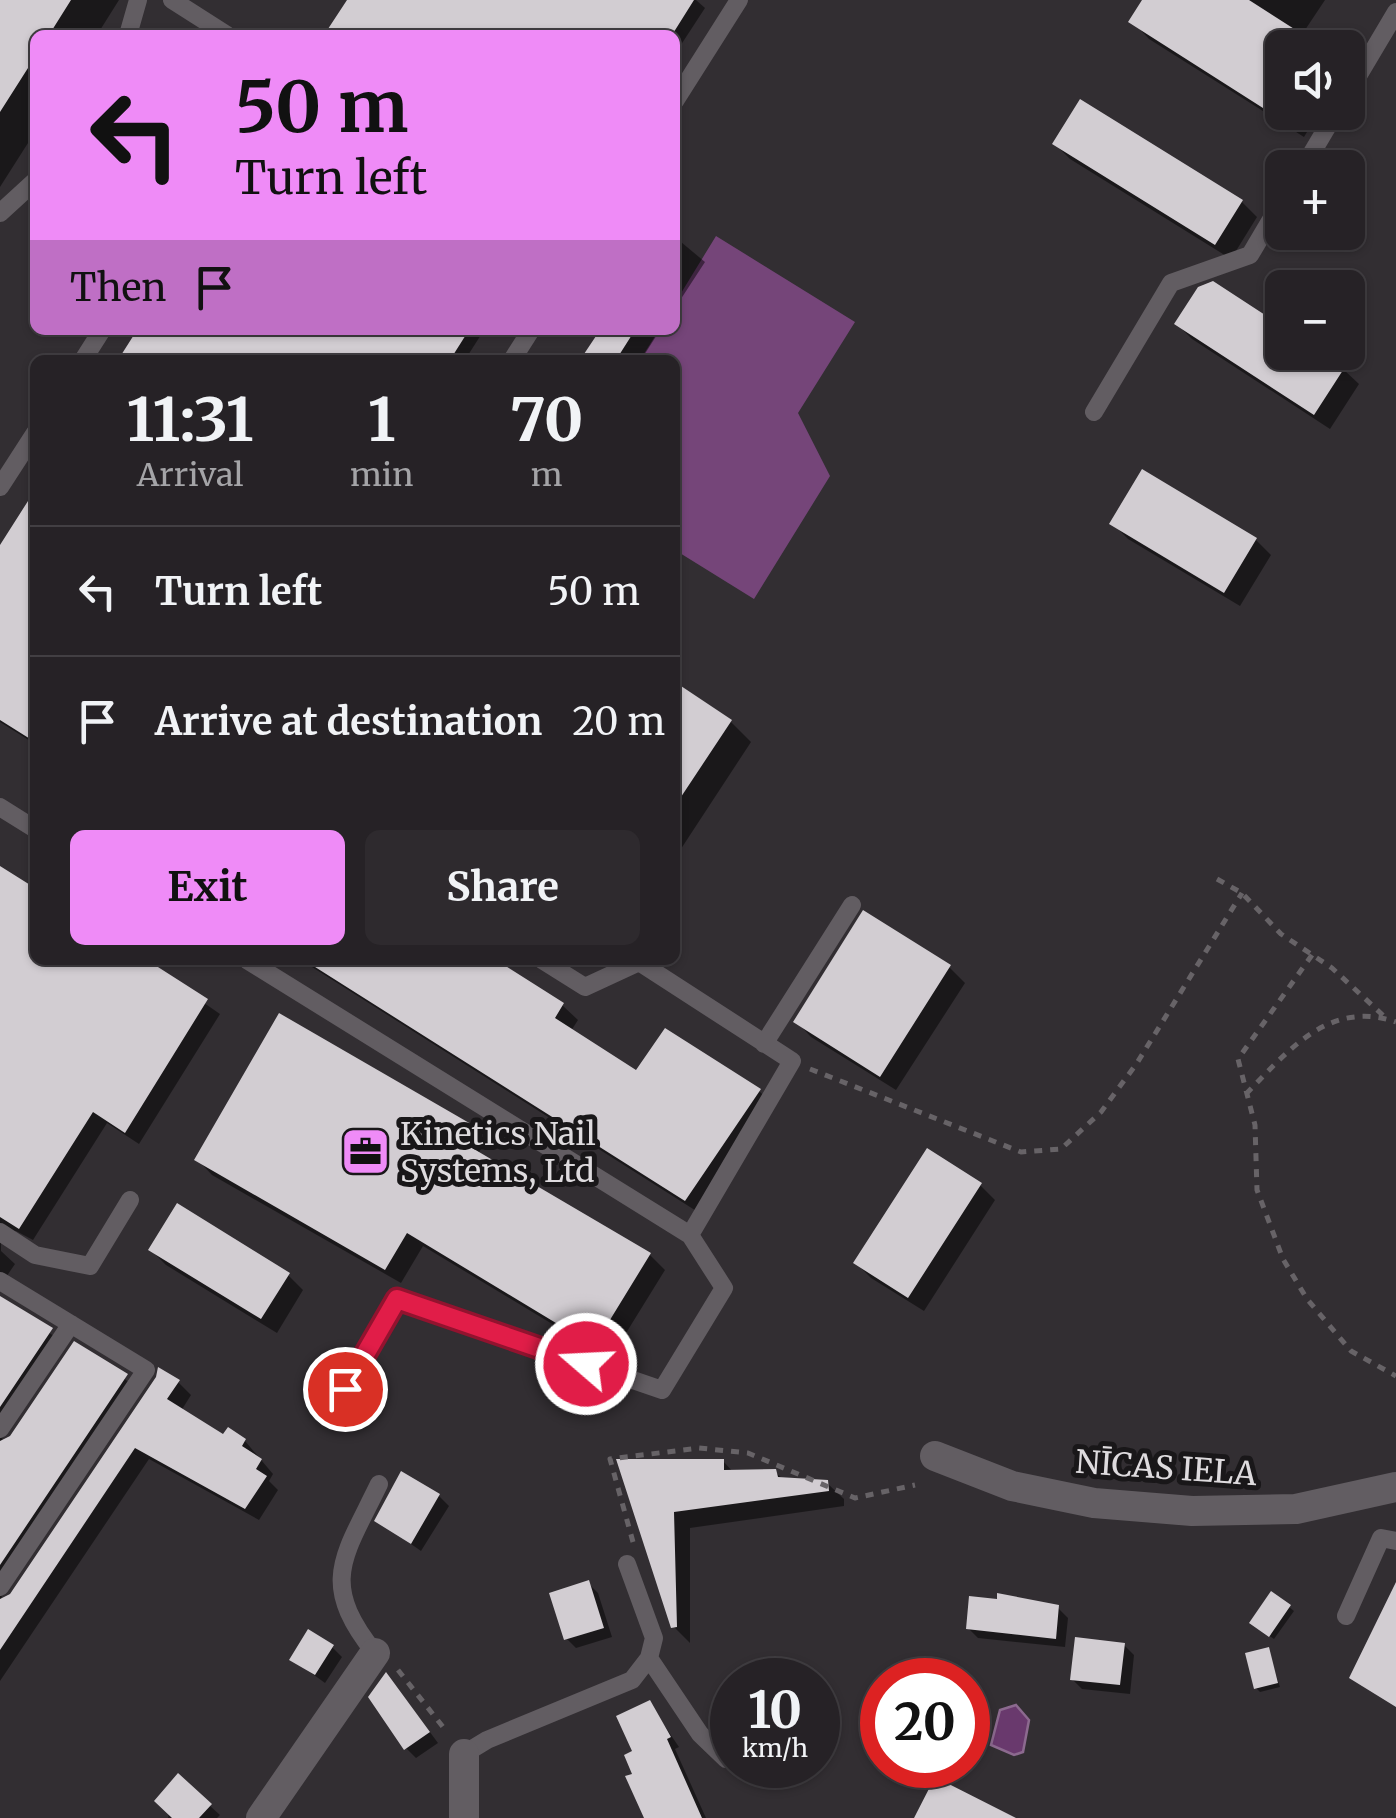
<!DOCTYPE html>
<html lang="en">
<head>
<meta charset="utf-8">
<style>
  body { margin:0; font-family:Merriweather,serif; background:#2e2a2e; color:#f1f3f6; height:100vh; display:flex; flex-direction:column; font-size:38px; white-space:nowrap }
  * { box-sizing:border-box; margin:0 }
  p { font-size:32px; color:#a4a4a7 }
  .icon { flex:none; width:55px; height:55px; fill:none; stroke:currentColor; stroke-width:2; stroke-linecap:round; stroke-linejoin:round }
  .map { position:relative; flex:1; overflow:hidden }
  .drawer { position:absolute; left:30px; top:355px; width:650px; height:610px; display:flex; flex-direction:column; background:#262226; border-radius:15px; box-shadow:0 2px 8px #0004,0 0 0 2px #423f43 }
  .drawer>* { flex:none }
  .guide { position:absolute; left:30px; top:30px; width:650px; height:305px; border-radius:15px; box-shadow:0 2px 8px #0004,0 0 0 2px #423f43; background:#ef8bf7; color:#111; overflow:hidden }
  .controls { position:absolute; left:1265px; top:30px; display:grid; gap:20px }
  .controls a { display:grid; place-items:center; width:100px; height:100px; border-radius:15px; background:#262226; box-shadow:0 2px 8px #0004,0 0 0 2px #423f43; font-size:50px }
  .speed { position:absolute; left:710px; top:1658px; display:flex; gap:20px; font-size:50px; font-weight:700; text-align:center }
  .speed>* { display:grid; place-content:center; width:130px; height:130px; border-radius:50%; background:#262226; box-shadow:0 2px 8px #0004,0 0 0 2px #423f43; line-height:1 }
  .speed small { font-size:25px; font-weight:400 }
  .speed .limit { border:15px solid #d22; background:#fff; color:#111 }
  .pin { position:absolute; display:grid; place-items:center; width:85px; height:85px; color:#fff; margin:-42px; border:5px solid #fff; border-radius:50%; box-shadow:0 2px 10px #0007 }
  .me { position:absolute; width:110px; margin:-55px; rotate:289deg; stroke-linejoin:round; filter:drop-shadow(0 0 8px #0008) }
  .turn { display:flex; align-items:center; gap:35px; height:210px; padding:0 40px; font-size:45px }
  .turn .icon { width:130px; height:130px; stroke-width:2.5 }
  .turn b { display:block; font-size:70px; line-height:85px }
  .then { display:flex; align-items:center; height:95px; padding:0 40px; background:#0003; gap:20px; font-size:38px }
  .eta { display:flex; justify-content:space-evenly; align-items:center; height:170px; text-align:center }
  .eta b { font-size:60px; font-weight:700; line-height:70px }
  .cta { display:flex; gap:20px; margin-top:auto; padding:20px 40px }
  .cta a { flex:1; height:115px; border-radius:15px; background:#ef8bf7; color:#111; font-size:40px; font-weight:700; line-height:115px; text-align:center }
  .cta a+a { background:#2e2a2e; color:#f1f3f6 }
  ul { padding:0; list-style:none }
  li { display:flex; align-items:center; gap:30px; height:130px; padding:0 40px; border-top:2px solid #423f43 }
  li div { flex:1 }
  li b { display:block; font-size:38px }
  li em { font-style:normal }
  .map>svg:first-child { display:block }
  .forest { fill:#754579 }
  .water { fill:#69396d; stroke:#8c6a8f; stroke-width:2.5 }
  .shadow { fill:#0007 }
  .building { fill:#d2cdd2 }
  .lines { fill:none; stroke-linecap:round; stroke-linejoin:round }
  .path { stroke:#676367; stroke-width:5; stroke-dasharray:8 8; stroke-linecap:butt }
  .lane { stroke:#625d62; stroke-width:18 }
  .street { stroke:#625d62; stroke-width:30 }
  .route-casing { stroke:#92132f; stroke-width:25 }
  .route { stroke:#e11d48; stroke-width:18 }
  .labels { text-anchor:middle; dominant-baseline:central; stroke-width:10; stroke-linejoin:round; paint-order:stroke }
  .poi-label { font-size:32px; fill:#dedbde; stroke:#191719; text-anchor:start }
  .street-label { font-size:32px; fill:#dedbde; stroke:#191719 }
</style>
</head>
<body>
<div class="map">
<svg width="1396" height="1818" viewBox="0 0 1396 1818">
  <rect width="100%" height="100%" fill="#322e32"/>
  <path class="forest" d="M716,236L855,322L798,413L830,476L754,599L675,550V360H640L659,330H675V303Z"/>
  <path class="water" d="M1016,1705L1029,1720L1023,1752L1014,1755L991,1745L1000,1710Z"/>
  <path class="shadow" d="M0,0H119L97,35H35V132L0,187Z
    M349,0H696L705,8L675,54V35H327Z
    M1145,0H1325L1301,36L1282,48V112H1319L1304,137L1149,39L1132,21Z
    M1055,144L1242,202L1257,217L1231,259L1070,159Z
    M675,237L705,262L675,308Z
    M1213,284L1282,329V352L1343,369L1359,384L1330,429L1192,339L1177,324Z
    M140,330H484L465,360H121Z
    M603,330H660L641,360H583Z
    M35,495V744L0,722V550Z
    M1112,523L1256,540L1271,555L1240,606L1128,539Z
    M675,685L731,722L751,742L675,858Z
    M0,869L35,891V960H142L220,1014L139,1144L107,1123L33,1240L16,1231L1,1239V1251L15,1264L0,1286Z
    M301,960H491L562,1005L578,1020L571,1031L637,1073L759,1091L775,1106L701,1214Z
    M949,967L965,983L896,1090L811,1037L796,1021Z
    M469,1126L485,1142L478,1154L650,1255L665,1270L610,1359L423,1246L401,1283L212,1175L197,1159Z
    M980,1185L995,1200L924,1311L871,1278L856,1263Z
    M151,1250L288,1275L303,1290L277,1333L166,1265Z
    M0,1299L64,1343L2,1436L3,1443L12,1438L75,1345L139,1389L2,1594L1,1602L12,1596L178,1382L191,1395L181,1411L224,1438L245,1441L273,1474L269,1481L278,1490L259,1520L149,1459L0,1681Z
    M619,1461H723L734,1473L775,1472L783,1479L827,1483L844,1499V1506L690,1528V1643L674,1627Z
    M439,1496L449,1506L421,1551L378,1521Z
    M588,1583L598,1593L612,1637L576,1648L566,1638Z
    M1289,1607L1294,1611L1274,1639L1256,1627Z
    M1058,1608L1068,1618L1065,1647L978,1638L968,1628Z
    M1124,1645L1134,1655L1130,1694L1082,1689L1072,1679Z
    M332,1647L342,1657L325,1683L292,1659Z
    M1268,1650L1280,1687L1260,1692L1256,1688Z
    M395,1685L438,1743L416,1758L406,1748Z
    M649,1703L679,1747L675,1749L706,1818H647L635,1775V1752Z
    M178,1777L220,1815L217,1818H168Z"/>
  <path class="building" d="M0,0H71L49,35H35V57L0,112Z
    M347,0H694L672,35H324Z
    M1142,0H1249L1324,48H1282V120L1128,22Z
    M1080,99L1243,200L1215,245L1052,144Z
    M1213,281L1282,326V352H1322L1345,367L1314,415L1174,324L1198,287Z
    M137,330H469L450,360H118Z
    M600,330H635L616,360H580Z
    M1142,469L1257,538L1224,593L1109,524Z
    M35,490V742L0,720V545Z
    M675,682L732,720L675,806Z
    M0,866L35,888V960H147L208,999L125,1133L93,1112L19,1229L0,1217Z
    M863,910L951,965L880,1077L793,1022Z
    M304,960H496L564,1003L555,1018L636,1070L665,1028L761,1089L685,1201Z
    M279,1013L471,1124L462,1142L651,1253L594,1346L407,1233L385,1270L194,1160Z
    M927,1148L982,1183L908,1298L853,1263Z
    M177,1203L290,1273L261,1319L148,1250Z
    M0,1296L53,1328L0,1407Z
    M74,1341L128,1374L0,1565V1441L10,1436Z
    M158,1367L180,1380L167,1399L223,1434L228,1427L246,1439L242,1446L262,1459L256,1469L267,1476L245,1509L135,1448L0,1650V1599L10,1594L156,1377Z
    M616,1459H724V1470L776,1469L778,1477L828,1480L829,1491L674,1512L677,1627L671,1628Z
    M401,1471L440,1494L411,1544L374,1521Z
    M589,1580L604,1628L564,1640L549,1593Z
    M1396,1582V1707L1349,1678Z
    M1271,1591L1291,1605L1269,1637L1249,1623Z
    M997,1593L1059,1605L1056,1639L966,1629L969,1596L997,1599Z
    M308,1629L334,1645L315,1675L289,1660Z
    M1075,1637L1125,1643L1120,1685L1070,1680Z
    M1269,1647L1278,1683L1254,1689L1245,1653Z
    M386,1672L430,1732L404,1750L368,1697Z
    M650,1700L671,1737L667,1739L702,1818H644L625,1776L632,1774L624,1755L632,1751L616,1716Z
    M178,1773L212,1804L199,1818H172L154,1801Z
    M935,1777L1016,1818H914Z"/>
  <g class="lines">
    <path class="path" d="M1217,879L1242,893L1281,934L1332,968L1387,1019
      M1312,955L1238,1059L1255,1125L1257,1190L1283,1259L1307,1299L1351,1351L1396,1376
      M810,1069L1021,1152L1061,1149L1101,1112L1137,1063L1242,893
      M1246,1094C1288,1051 1329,999 1396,1022
      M633,1542L610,1459L699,1448L748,1453L855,1498L915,1485
      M398,1670L447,1732"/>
    <path class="lane" d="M172,0L227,35
      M128,35L138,0
      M1348,93L1396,12
      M675,101L739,0
      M1303,168L1336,112
      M0,213L35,181
      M83,360L102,330
      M512,360L531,330
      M1094,412L1171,283L1250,255L1282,201
      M0,487L35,433
      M0,807L35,829
      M247,960L690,1235L724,1288L662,1390L397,1299L345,1389
      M542,960L585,987L639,962L792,1061L690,1235
      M764,1044L852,905
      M0,1232L35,1255L90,1266L130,1200
      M0,1281L146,1370L0,1587
      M0,1429L71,1324
      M1346,1616L1381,1538L1396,1541
      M375,1653C318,1582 344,1557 379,1484
      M649,1658L700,1734L726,1759
      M464,1754L487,1740L632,1680L649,1658L654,1638L627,1564"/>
    <path class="street" d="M935,1456L1012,1486L1094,1503L1192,1511L1296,1509L1396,1487
      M261,1818L375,1653
      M464,1818V1754"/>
  </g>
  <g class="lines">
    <defs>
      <path id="route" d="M345,1389L397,1299L586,1364"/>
    </defs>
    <use href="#route" class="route-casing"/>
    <use href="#route" class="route"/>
  </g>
  <defs>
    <symbol id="office-square" viewBox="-11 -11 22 22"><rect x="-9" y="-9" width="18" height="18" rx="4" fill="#ef8bf7" stroke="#191719"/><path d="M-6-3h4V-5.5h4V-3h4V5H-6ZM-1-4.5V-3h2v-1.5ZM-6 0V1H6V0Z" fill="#111"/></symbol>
  </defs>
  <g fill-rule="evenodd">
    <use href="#office-square" x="338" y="1124" width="55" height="55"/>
  </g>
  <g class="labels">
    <g class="poi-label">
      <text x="400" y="1134">Kinetics Nail<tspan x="400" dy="37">Systems, Ltd</tspan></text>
    </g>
    <g class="street-label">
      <text transform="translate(1166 1468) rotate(4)">NĪCAS IELA</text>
    </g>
  </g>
</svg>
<div class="controls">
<a><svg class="icon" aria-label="sound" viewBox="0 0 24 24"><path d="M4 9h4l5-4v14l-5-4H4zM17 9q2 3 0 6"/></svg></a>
<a>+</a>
<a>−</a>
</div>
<div class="speed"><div>10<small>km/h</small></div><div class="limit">20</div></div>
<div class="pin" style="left:345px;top:1389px;background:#d93025"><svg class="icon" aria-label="arrive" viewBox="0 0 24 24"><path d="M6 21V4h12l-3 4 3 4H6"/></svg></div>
<svg class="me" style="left:586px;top:1364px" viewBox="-20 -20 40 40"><circle r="17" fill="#e11d48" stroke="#fff" stroke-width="3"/><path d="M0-11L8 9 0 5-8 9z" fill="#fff"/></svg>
<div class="guide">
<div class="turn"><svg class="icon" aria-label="left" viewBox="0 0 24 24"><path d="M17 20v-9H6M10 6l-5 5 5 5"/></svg><div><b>50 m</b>Turn left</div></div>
<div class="then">Then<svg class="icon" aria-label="arrive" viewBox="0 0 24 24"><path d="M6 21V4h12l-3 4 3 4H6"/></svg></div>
</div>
<section class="drawer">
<div class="eta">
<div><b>11:31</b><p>Arrival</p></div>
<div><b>1</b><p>min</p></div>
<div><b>70</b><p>m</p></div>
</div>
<ul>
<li><svg class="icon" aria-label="left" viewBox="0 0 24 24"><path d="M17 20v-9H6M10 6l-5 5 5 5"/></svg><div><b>Turn left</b></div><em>50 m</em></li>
<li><svg class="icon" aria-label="arrive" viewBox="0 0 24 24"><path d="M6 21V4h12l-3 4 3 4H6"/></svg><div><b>Arrive at destination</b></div><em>20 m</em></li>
</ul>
<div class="cta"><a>Exit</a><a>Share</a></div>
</section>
</div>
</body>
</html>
